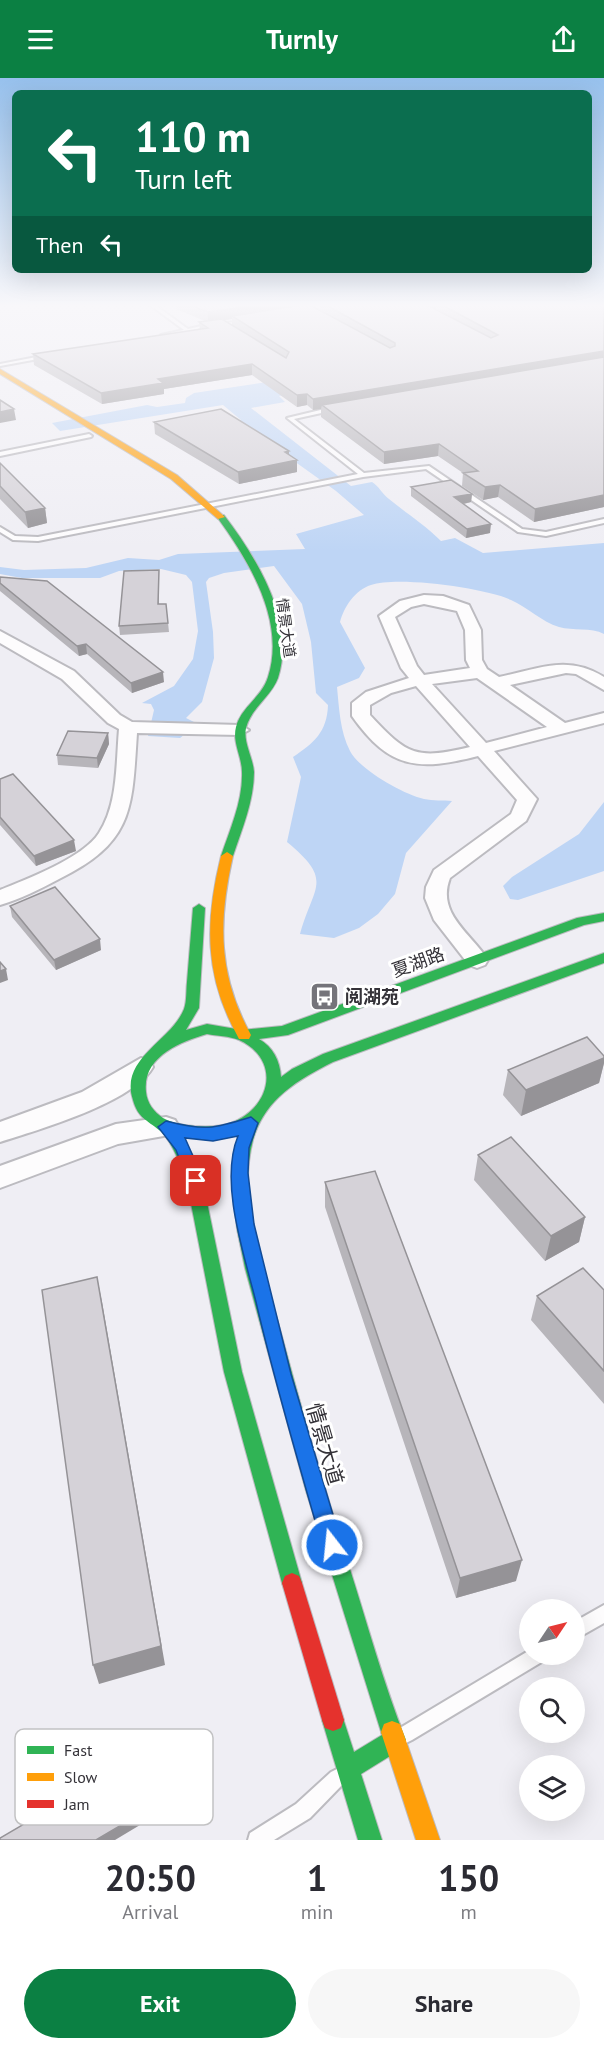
<!DOCTYPE html>
<html lang="en">
<head>
<meta charset="utf-8">
<style>
  body { margin:0; font-family:"PT Sans","Noto Sans SC",sans-serif; background:#f7f7f7; color:#2b2b33; height:100vh; display:flex; flex-direction:column; font-size:22px; white-space:nowrap }
  * { box-sizing:border-box; margin:0 }
  p { font-size:20px; color:#7c7c81 }
  .icon { flex:none; width:33px; height:33px; fill:none; stroke:currentColor; stroke-width:2; stroke-linecap:round; stroke-linejoin:round }
  .map { position:relative; height:1762px; overflow:hidden }
  .side { display:flex; flex-direction:column; background:#fff; flex:1 }
  .side>* { flex:none }
  .hud { position:absolute; left:12px; top:12px; width:580px; height:183px; border-radius:9px; box-shadow:0 6px 24px #0002; background:#0b6e4f; color:#fff; overflow:hidden }
  .needle { width:39px; rotate:55deg }
  .controls { position:absolute; left:519px; top:1521px; display:grid; gap:12px }
  .controls a { display:grid; place-items:center; width:66px; height:66px; border-radius:50%; background:#fff; box-shadow:0 6px 24px #0002; font-size:30px }
  .pin { position:absolute; display:grid; place-items:center; width:51px; height:51px; color:#fff; margin:-26px; border-radius:12px; box-shadow:0 3px 9px #0006 }
  .me { position:absolute; width:66px; margin:-33px; rotate:344deg; stroke-linejoin:round; filter:drop-shadow(0 0 4px #0008) }
  .turn { display:flex; align-items:center; gap:21px; height:126px; padding:0 24px; font-size:27px }
  .turn .icon { width:78px; height:78px; stroke-width:2.5 }
  .turn b { display:block; font-size:42px; line-height:51px }
  .then { display:flex; align-items:center; height:57px; padding:0 24px; background:#0003; gap:12px; font-size:22px }
  .eta { display:flex; justify-content:space-evenly; align-items:center; height:102px; text-align:center }
  .eta b { font-size:36px; font-weight:600; line-height:42px }
  .cta { display:flex; gap:12px; margin-top:auto; padding:12px 24px }
  .cta a { flex:1; height:69px; border-radius:36px; background:#0b8043; color:#fff; font-size:24px; font-weight:600; line-height:69px; text-align:center }
  .cta a+a { background:#f7f7f7; color:#2b2b33 }
  header { display:flex; justify-content:space-between; align-items:center; height:78px; padding:0 24px; background:#0b8043; color:#fff; font-size:27px; font-weight:600 }
  .map>svg:first-child { display:block }
  .water { fill:#bed5f5 }
  .lines { fill:none; stroke-linecap:round; stroke-linejoin:round }
  .lane-casing { stroke:#bcbbc0; stroke-width:4 }
  .street-casing { stroke:#bcbbc0; stroke-width:4 }
  .fast-casing { stroke:#bcbbc0; stroke-width:2 }
  .slow-casing { stroke:#bcbbc0; stroke-width:2 }
  .jam-casing { stroke:#bcbbc0; stroke-width:2 }
  .lane { fill:#fdfcfd; fill-rule:evenodd }
  .street { fill:#fdfcfd; fill-rule:evenodd }
  .fast { fill:#30b455; fill-rule:evenodd }
  .slow { fill:#ff9f0a; fill-rule:evenodd }
  .jam { fill:#e5322d; fill-rule:evenodd }
  .wall { fill:#b7b5ba; fill-rule:evenodd }
  .shaded-wall { fill:#959397 }
  .building { fill:#d5d2d8; stroke:#959397; stroke-width:1.5 }
  .route { fill:#1a73e8; stroke:#114b97; stroke-width:1.5 }
  .labels { text-anchor:middle; dominant-baseline:central; stroke-width:6; stroke-linejoin:round; paint-order:stroke }
  .far-street-label { font-size:15px; fill:#343238; stroke:#fff }
  .street-label { font-size:18px; fill:#343238; stroke:#fff }
  .poi-label { font-size:18px; font-weight:bold; fill:#343238; stroke:#fff; text-anchor:start }
  .near-street-label { font-size:21px; fill:#343238; stroke:#fff }
  .key { fill:#fff; stroke:#c2c2c3; stroke-width:1.5 }
  .key-label { font-size:16px; fill:#343238 }
</style>
</head>
<body>
<header><svg class="icon" aria-label="menu" viewBox="0 0 24 24"><path d="M4 6h16M4 12h16M4 18h16"/></svg>Turnly<svg class="icon" aria-label="share" viewBox="0 0 24 24"><path d="M12 15V3M7 8l5-5 5 5M5 13v7h14v-7"/></svg></header>
<div class="map">
<svg width="604" height="1762" viewBox="0 0 604 1762">
  <rect width="100%" height="100%" fill="#efeef4"/>
  <path class="water" d="M403,299L279,318L285,324L251,330L351,408L372,404C379,408 382,416 389,421C406,435 425,447 441,463L455,460L483,475L604,465V556C591,549 573,553 559,549C542,544 527,529 511,522C485,510 398,498 371,507C355,512 344,529 340,544L365,590L359,600L337,609C339,629 340,654 350,673C360,692 403,716 424,721C433,723 443,722 452,723L406,775L395,816L378,836L359,850L334,860L300,856C314,806 334,803 287,764L301,699L293,679C314,665 327,654 328,627L316,615L311,564L302,526L274,488L224,495L209,500L206,504L213,554L214,580L202,624L186,640L198,646L180,660L148,658L154,632L151,626L142,625L174,608L193,581L198,553L192,504L186,497L161,491L119,493L100,500H22L0,496V489L24,492L86,490L128,480L159,482L178,476L305,471L296,456L364,437L336,413L238,343L241,342L223,327L60,353L52,345L147,327L157,329L185,325L186,320L194,315L280,302Z
    M604,724V793L518,822L510,821L503,808L512,799L579,756Z"/>
  <g class="lines">
    <defs>
      <path id="lane" d="M150,227H155L188,251L206,247L245,243L247,244L206,249L163,259L161,257L184,252Z
        M47,277L49,279L0,288V286Z
        M333,329L335,332L294,341L364,395L429,388L522,451L546,454L604,441V445L546,458L518,454L426,391L363,399L38,463L13,462L0,454V449L15,458L38,459L358,396L287,340Z
        M89,356L92,358L91,359L0,378V374Z
        M604,1527V1545L574,1562V1544Z
        M530,1572V1576H547L545,1582L412,1662L406,1665L400,1662L397,1656L400,1650Z
        M337,1691L343,1694L346,1700L343,1706L310,1740L274,1762H248L250,1755L296,1726L331,1694Z"/>
      <path id="street" d="M424,517L443,518L469,527L481,552L482,582L487,591L499,599C539,591 567,576 604,599V612L576,596L566,595L510,607L565,645L604,635V645L494,673L537,721L526,743L450,800C436,836 472,856 488,882L485,887L477,890L469,887L434,842L425,820L426,809L434,792L511,736L517,722L478,678C419,693 390,692 352,638V625L366,614L409,600L401,590L379,538L400,523ZM424,526L457,533L465,552L466,582L470,590L424,597L417,588L395,539L411,529ZM477,600L547,649L486,665L432,606ZM416,608L470,669C416,682 407,677 370,637V627L391,615Z
        M0,553L74,593L120,637L132,644L240,647L249,652L240,657L137,655C132,731 134,764 59,801C40,811 21,821 0,827V812C27,801 83,780 99,755C118,726 116,685 119,651L108,645L62,601L0,565Z
        M141,980L150,982L153,989C134,1024 38,1052 0,1064V1044L82,1014Z
        M166,1039L175,1042L179,1049L175,1056L118,1066L0,1110V1088L116,1046Z"/>
      <path id="fast" d="M218,437H224C257,480 296,544 278,600C271,619 251,630 246,650C243,665 253,679 254,694C254,723 242,751 233,778L227,782L221,778C230,751 243,723 242,694C242,679 232,664 236,649C241,629 262,619 268,599C286,543 249,483 217,439Z
        M199,826L205,830L199,930L186,952L207,946L242,952L282,948L577,840L604,835V843L584,847L288,957L259,961C273,969 280,983 281,999L292,991L323,976L604,875V885L333,984C297,1002 264,1022 253,1062C236,1127 266,1200 283,1262C303,1337 325,1411 348,1485C367,1544 383,1605 406,1662L403,1670L361,1696L382,1762H358L322,1642L325,1634L333,1631L341,1634L354,1674L382,1657L306,1413L245,1190L237,1151L232,1103L234,1078L240,1054L213,1061L181,1058L192,1076L202,1100L242,1294L302,1505L299,1512L292,1515L285,1512L282,1505L224,1294L186,1100C180,1086 171,1061 159,1052C147,1042 138,1040 133,1022C119,980 171,964 184,931C187,923 186,912 187,904C189,879 191,855 193,830ZM207,956C217,958 229,958 239,962C282,982 271,1030 231,1045C218,1049 207,1049 194,1048C184,1047 172,1045 163,1040C154,1034 147,1025 146,1014C142,979 180,964 207,956Z"/>
      <path id="slow" d="M0,291L177,397L225,439L218,441L171,401L0,296Z
        M227,774L233,778C218,844 218,897 251,957L249,961H239L237,957C204,897 205,843 221,778Z
        M392,1643L400,1646L403,1654L440,1762H416L381,1654L384,1646Z"/>
      <path id="jam" d="M292,1495L299,1498L302,1505L344,1642L341,1650L333,1653L325,1650L322,1642L282,1505L285,1498Z"/>
    </defs>
    <use href="#lane" class="lane-casing"/>
    <use href="#street" class="street-casing"/>
    <use href="#fast" class="fast-casing"/>
    <use href="#slow" class="slow-casing"/>
    <use href="#jam" class="jam-casing"/>
    <use href="#lane" class="lane"/>
    <use href="#street" class="street"/>
    <use href="#fast" class="fast"/>
    <use href="#slow" class="slow"/>
    <use href="#jam" class="jam"/>
  </g>
  <path class="wall" d="M175,227H604V429L534,444L498,419L483,422L462,408L463,395L438,378L384,386L321,339V331L313,332L307,327L297,329L252,297L164,311V316L102,326L34,287L33,276L200,252L199,244L205,243L176,231ZM320,227V232L313,228ZM232,241V248L224,242Z
    M154,344L289,373V376L297,394L239,406L155,356Z
    M0,385L45,430L47,445L28,450L0,421Z
    M411,409L472,416L471,424L464,426L490,455L466,460L411,418Z
    M159,492V526H166L169,554L120,557L119,548Z
    M0,499L164,604L132,615L87,576L79,578L0,513Z
    M108,655L109,666L98,690L58,687L57,677Z
    M0,701L76,773L36,788L0,747Z
    M10,828L101,872L56,892L12,839Z
    M604,978V985L599,1005L521,1038L503,1017L508,992Z
    M478,1077L585,1139L579,1164L545,1183L474,1102Z
    M325,1104L516,1503L456,1520L325,1129Z
    M604,1212V1326L531,1242L537,1218Z"/>
  <path class="shaded-wall" d="M255,227H320L235,240L232,238V241L208,245V234Z
    M604,273V284L322,327L321,331L313,332V321Z
    M252,286V297L164,311V316L102,326L101,315L158,301Z
    M307,316V327L297,329V317Z
    M14,331L16,342L0,345V334Z
    M439,366L438,378L384,386V374Z
    M289,373V383L297,382V394L239,406L238,394L285,374Z
    M500,407L498,419L483,422L485,409Z
    M472,416L471,424L453,428L454,419Z
    M604,417V429L534,444L535,431Z
    M45,430L47,445L28,450L25,434Z
    M491,446L490,455L466,460L467,451Z
    M86,566L87,576L79,578L77,568Z
    M163,594L164,604L132,615L131,605Z
    M108,655L109,666L98,690L97,680Z
    M74,762L76,773L36,788L34,778Z
    M100,861L101,872L56,892L54,882Z
    M6,891L8,902L0,905V893Z
    M604,980V985L599,1005L521,1038L526,1012Z
    M585,1139L579,1164L545,1183L551,1158Z
    M97,1199L102,1224L165,1587L99,1606L93,1587Z
    M522,1482L516,1503L456,1520L460,1500Z
    M152,1729L155,1738L115,1762H96Z"/>
  <path class="building" d="M190,227H255L208,234Z
    M302,227H310L390,270L395,268V265L326,227H427L491,260L498,257L442,227H604V273L313,321L307,316L297,317L252,286L158,301L163,305L101,315L33,276L208,250L199,244L222,241L286,280L289,274L232,238Z
    M604,279V417L535,431L500,407L485,409L463,395L478,393L439,366L384,374L322,327Z
    M0,322L14,331L0,334Z
    M221,331L289,373L285,374L297,382L238,394L154,344Z
    M0,385L45,430L25,434L0,408Z
    M451,402L472,416L454,419L491,446L467,451L411,409Z
    M159,492L158,526H166L168,545L119,548L124,493Z
    M0,499L47,503L163,594L131,605L86,566L77,568L0,505Z
    M68,653L108,655L97,680L57,677Z
    M13,696L74,762L34,778L0,739V701Z
    M55,809L100,861L54,882L10,828Z
    M0,884L6,891L0,893Z
    M587,959L604,978V980L526,1012L508,992Z
    M511,1059L585,1139L551,1158L478,1077Z
    M375,1093L522,1482L460,1500L325,1104Z
    M583,1190L604,1212V1293L537,1218Z
    M97,1199L161,1568L93,1587L42,1212Z
    M135,1681L152,1729L96,1762H0V1760Z"/>
  <linearGradient id="sky" x2="0" y2="1"><stop stop-color="#97c1ed"/><stop offset="0.48" stop-color="#f8f7fa"/><stop offset="1" stop-color="#f8f7fa" stop-opacity="0"/></linearGradient>
  <rect width="604" height="474" fill="url(#sky)"/>
  <path class="route" d="M251,1039L258,1045L249,1070L248,1095L254,1146L291,1296L342,1467L339,1475L332,1478L325,1475L322,1467C299,1386 275,1306 256,1224C244,1176 219,1104 238,1058L213,1063L185,1060L204,1103L202,1108H190L176,1072L158,1049L166,1043C205,1053 213,1051 251,1039Z"/>
  <defs>
    <symbol id="bus-square" viewBox="-11 -11 22 22"><rect x="-9" y="-9" width="18" height="18" rx="4" fill="#75747a" stroke="#fff"/><path d="M-5-6H5V4H4V6H2V4H-2V6H-4V4H-5ZM-3.5-4V0h7V-4ZM-3.5 1.2v1.5H-2V1.2ZM2 1.2v1.5H3.5V1.2Z" fill="#fff"/></symbol>
  </defs>
  <g fill-rule="evenodd">
    <use href="#bus-square" x="308" y="902" width="33" height="33"/>
  </g>
  <g class="labels">
    <g class="far-street-label">
      <text transform="translate(286 550) rotate(82)">情景大道</text>
    </g>
    <g class="street-label">
      <text transform="translate(418 884) rotate(-20)">夏湖路</text>
    </g>
    <g class="poi-label">
      <text x="345" y="918">阅湖苑</text>
    </g>
    <g class="near-street-label">
      <text transform="translate(325 1366) rotate(74)">情景大道</text>
    </g>
  </g>
  <rect x="15" y="1651" width="198" height="96" rx="9" class="key"/>
  <rect x="27" y="1668" width="27" height="8" fill="#30b455"/>
  <rect x="27" y="1695" width="27" height="8" fill="#ff9f0a"/>
  <rect x="27" y="1722" width="27" height="8" fill="#e5322d"/>
  <g class="key-label">
    <text x="64" y="1678">Fast</text>
    <text x="64" y="1705">Slow</text>
    <text x="64" y="1732">Jam</text>
  </g>
</svg>
<div class="controls">
<a><svg class="needle" viewBox="-14 -14 28 28"><path d="M0-13l5 13h-10z" fill="#e53935"/><path d="M0 13l5-13h-10z" fill="#7c7c81"/></svg></a>
<a><svg class="icon" aria-label="search" viewBox="0 0 24 24"><circle cx="10" cy="10" r="6"/><path d="M15 15l6 6"/></svg></a>
<a><svg class="icon" aria-label="layers" viewBox="0 0 24 24"><path d="M12 4l9 5-9 5-9-5zM3 14l9 5 9-5"/></svg></a>
</div>
<div class="pin" style="left:196px;top:1103px;background:#d93025"><svg class="icon" aria-label="arrive" viewBox="0 0 24 24"><path d="M6 21V4h12l-3 4 3 4H6"/></svg></div>
<svg class="me" style="left:332px;top:1467px" viewBox="-20 -20 40 40"><circle r="17" fill="#1a73e8" stroke="#fff" stroke-width="3"/><path d="M0-11L8 9 0 5-8 9z" fill="#fff"/></svg>
<div class="hud">
<div class="turn"><svg class="icon" aria-label="left" viewBox="0 0 24 24"><path d="M17 20v-9H6M10 6l-5 5 5 5"/></svg><div><b>110 m</b>Turn left</div></div>
<div class="then">Then<svg class="icon" aria-label="left" viewBox="0 0 24 24"><path d="M17 20v-9H6M10 6l-5 5 5 5"/></svg></div>
</div>
</div>
<section class="side">
<div class="eta">
<div><b>20:50</b><p>Arrival</p></div>
<div><b>1</b><p>min</p></div>
<div><b>150</b><p>m</p></div>
</div>
<div class="cta"><a>Exit</a><a>Share</a></div>
</section>
</body>
</html>
